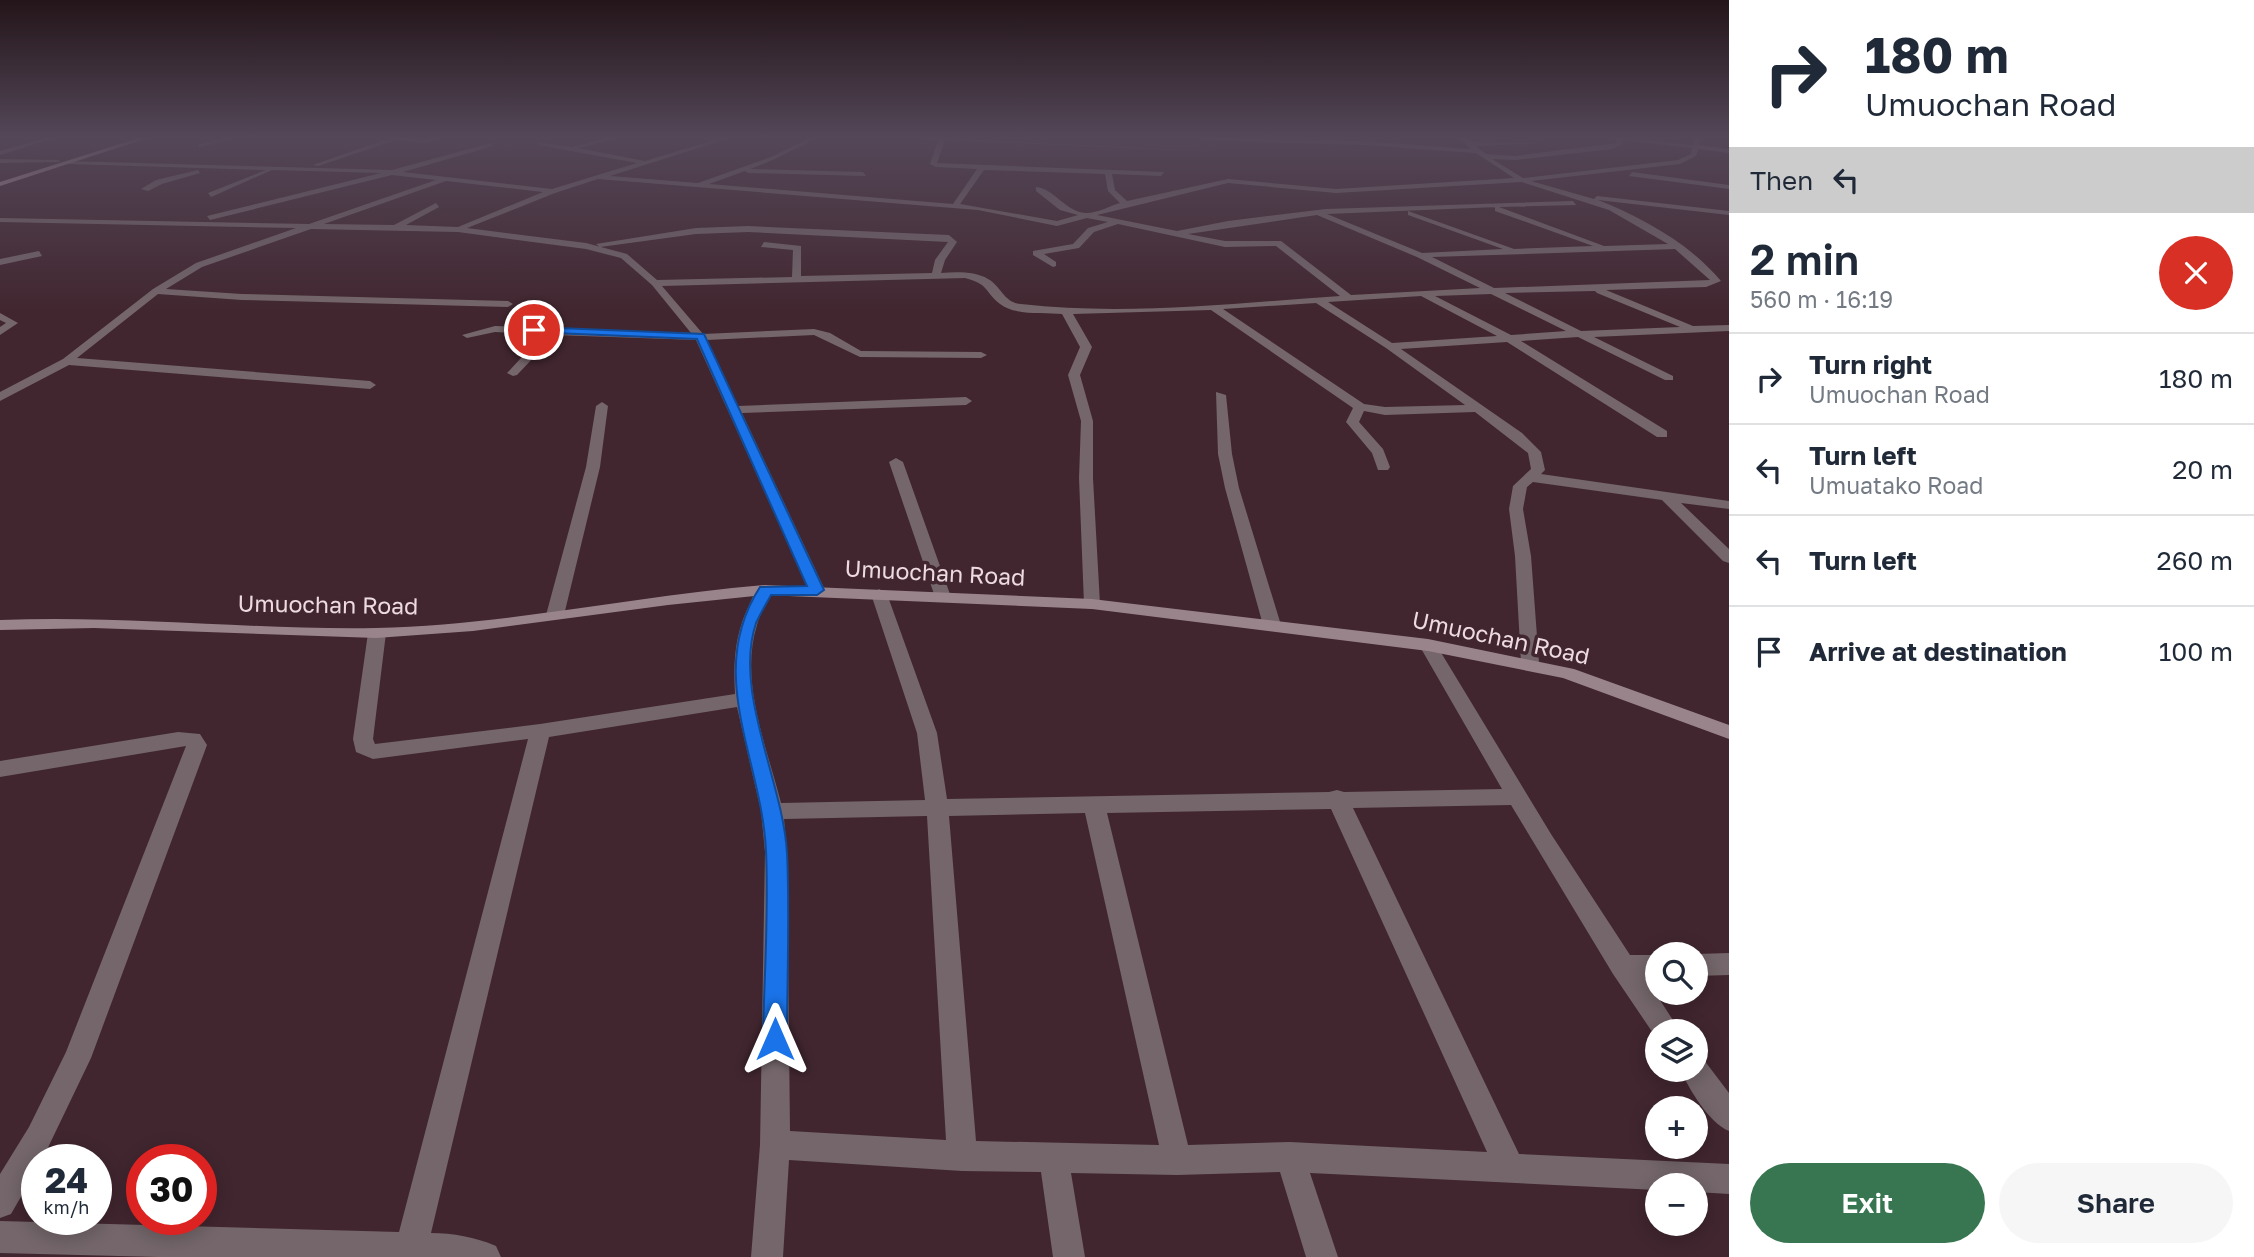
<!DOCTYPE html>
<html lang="en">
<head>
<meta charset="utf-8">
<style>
  body { margin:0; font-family:"Golos Text",sans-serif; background:#f6f6f7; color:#1f2937; height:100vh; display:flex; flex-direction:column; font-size:26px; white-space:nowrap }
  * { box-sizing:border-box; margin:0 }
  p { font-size:23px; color:#747a83 }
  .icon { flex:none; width:38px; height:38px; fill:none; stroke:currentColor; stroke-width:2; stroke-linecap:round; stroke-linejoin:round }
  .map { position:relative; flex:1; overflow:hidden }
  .drawer { display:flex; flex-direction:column; background:#fff; width:525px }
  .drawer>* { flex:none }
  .hud { background:#fff; color:#1f2937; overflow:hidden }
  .tools { position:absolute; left:1645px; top:942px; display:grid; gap:14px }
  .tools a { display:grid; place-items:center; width:63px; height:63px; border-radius:50%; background:#fff; box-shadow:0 4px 18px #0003; font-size:35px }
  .speed { position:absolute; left:21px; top:1144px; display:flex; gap:14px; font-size:35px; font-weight:700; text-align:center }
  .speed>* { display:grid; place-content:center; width:91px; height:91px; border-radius:50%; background:#fff; box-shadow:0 4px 18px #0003; line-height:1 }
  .speed small { font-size:18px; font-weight:400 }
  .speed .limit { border:10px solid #d22; background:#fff; color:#111 }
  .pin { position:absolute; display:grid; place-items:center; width:60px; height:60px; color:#fff; margin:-30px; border:4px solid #fff; border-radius:50%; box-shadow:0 2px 7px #0007 }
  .me { position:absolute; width:77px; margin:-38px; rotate:0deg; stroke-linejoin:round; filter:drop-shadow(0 0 5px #0008) }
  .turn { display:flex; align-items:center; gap:24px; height:147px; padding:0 21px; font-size:32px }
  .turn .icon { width:91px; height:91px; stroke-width:2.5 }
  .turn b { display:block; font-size:49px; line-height:60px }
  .then { display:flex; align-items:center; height:66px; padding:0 21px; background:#0003; gap:14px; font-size:26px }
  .round { display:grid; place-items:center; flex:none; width:74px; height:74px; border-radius:37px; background:#f6f6f7 }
  .headline { display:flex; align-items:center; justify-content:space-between; height:119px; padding:0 21px }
  h1 { font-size:42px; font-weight:600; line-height:52px }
  .button { display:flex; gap:14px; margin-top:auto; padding:14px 21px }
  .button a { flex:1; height:80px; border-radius:42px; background:#387651; color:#fff; font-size:28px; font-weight:600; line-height:80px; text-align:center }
  .button a+a { background:#f6f6f7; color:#1f2937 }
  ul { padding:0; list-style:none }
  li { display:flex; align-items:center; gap:21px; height:91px; padding:0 21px; border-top:2px solid #e0e1e3 }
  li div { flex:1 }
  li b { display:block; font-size:26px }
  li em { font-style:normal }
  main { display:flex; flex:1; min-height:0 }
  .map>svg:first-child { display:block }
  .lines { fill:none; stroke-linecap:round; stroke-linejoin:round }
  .street { fill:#74666a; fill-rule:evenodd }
  .secondary { fill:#9a848b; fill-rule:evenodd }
  .primary { fill:#b89ba4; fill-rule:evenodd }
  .route { fill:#1a73e8; stroke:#114b97; stroke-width:2 }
  .labels { text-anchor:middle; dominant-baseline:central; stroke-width:7; stroke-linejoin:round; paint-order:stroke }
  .street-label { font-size:23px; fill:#eddbe0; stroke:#41262f }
</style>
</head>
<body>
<main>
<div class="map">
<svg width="1729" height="1257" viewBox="0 0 1729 1257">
  <rect width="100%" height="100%" fill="#41262f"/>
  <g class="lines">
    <path class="street" d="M52,136H61L0,155V151Z
      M234,136H244L200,147L197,145Z
      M291,136H306L307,137L304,139Z
      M384,136L425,139L451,136L425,143L396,140L318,166L313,165L387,139Z
      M613,136L615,139L578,148L645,161L727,136H736L610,176L698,183L771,157L814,136H821L775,159L750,169L863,172L866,176L748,173L745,171L709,184L953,204L977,169L936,167L930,164L938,140L893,136L1221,152L945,140L937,163L1164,172L1161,176L1112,174L1115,190L1127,201L1228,179L1336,189L1514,178L1476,153L1362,145L1200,140L1202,137L1362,141L1471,149L1458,136H1464L1472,142L1545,143L1476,146L1486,154L1515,156L1616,143V139L1604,136L1693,145L1695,136H1701L1699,145L1729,149V153L1698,149L1696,156L1680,164L1531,181L1594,199L1597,196L1729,211V215L1598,200C1643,218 1689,243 1721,281L1706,287L1606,290L1693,326L1729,325V331L1594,337L1673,376V380H1665L1578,337L1521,341L1667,431V437H1657L1507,342L1401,349L1522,433L1541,452L1545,470L1541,474L1729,501V509L1681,503L1729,549V563L1723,561L1662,500L1533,482L1527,487L1523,509L1531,556L1539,663L1530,669L1524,667L1521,663L1515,556L1509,509L1513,486L1531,469L1528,453L1475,412L1385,415L1364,411L1359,422L1383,449L1390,467L1388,470H1378L1372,453L1346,422L1353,408L1211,310L1073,314L1092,347L1080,375L1093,421V478L1100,604L1092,609L1086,608L1084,604L1079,478L1081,421L1068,375L1080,347L1062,314C1045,312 1015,316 1000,304C983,290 990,285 965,278L662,286L703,334L814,329L830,333L861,351L981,352L987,355L981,358L860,357L814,335L707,340L738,406L966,397L972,401L966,405L742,413L825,590L817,595L809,590L696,340L555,335L517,375L513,376L507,373L509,371L543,334L495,332L467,338L462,335L495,326L691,333L652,285L621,258L586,249L458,232L311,229L202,267L166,289L242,294L508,301L513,304L508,307L242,300L158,294L77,358L370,381L376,385L370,389L69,365L0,401V392L63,359L153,289L196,263L296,228L0,222V218L309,224L436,180L392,175L210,220L207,216L381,173L272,170L211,197L208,193L266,170L68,164L66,161L392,170L491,143L493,146L403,172L552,189L637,163L539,145L537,142L572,147ZM1622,140L1692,148L1691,154L1678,160L1523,178L1492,159L1515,160L1612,149L1621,145ZM984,170L1105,174L1108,191L1120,203C1110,206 1097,213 1087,213C1066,213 1054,188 1036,187V191L1060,210L1078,215L1057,221L960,204ZM598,179L978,210L1057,226L1087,218L1108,222L1088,228L1073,244L1033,251V255L1053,267L1056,266V262L1044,254L1079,248L1094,232L1118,224L1225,247L1276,246L1340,296C1236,303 1126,316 1021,304C1004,303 1001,286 988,279C975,271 956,272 941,273L945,260L957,242L949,235L748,226L696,228L596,244L600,247L696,234L748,232L948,242L935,260L932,273L801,276V246L764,242L761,247L793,250L792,277L657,280L627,254L586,243L467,228L555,193ZM446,181L543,192L458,227L406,225L439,207L436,203L394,225L324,224ZM1522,182L1609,210L1668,244L1604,246L1499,207L1576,205L1573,201L1326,209L1228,221L1177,231L1097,215L1228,183L1336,193ZM1495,207V211L1593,246L1514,249L1408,211V215L1503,249L1422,253L1327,214L1497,207ZM1317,215L1417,257L1480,288L1351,295L1281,241H1225L1188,234ZM1675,249L1710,280L1494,288L1432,257ZM1595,291L1597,293L1680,327L1581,331L1505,293ZM1491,294L1566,331L1511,335L1435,296ZM1421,296L1497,336L1392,343L1328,302ZM1316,303L1386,348L1465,405L1385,407L1364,404L1223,309Z
      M0,159L58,160L61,162L0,163Z
      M198,170L200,173L162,184L148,191L141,189L156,180Z
      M1632,172L1729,185V189L1629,176Z
      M39,251L42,256L0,265V259Z
      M0,313L18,323L0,335V327L6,323L0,320Z
      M1216,392L1226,395L1232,454L1239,488L1281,625L1272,630L1263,625L1225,488L1218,454Z
      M602,402L608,406L600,467L564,615L555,620L546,615L586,467L596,406Z
      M896,458L903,462L951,597L949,601L943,602L935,597L889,462Z
      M765,585L773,590C768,601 760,613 757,625C739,682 767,747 781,803L925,800L917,733L871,594L879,589L887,594L937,733L947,799L1329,792L1337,790L1344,792L1502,789L1419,645L1422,641H1434L1551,834L1630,955H1657V977H1645L1680,1031H1657V1039L1613,974L1511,805L1353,808L1519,1154L1729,1164V1194L1696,1192V1185H1657V1190L1310,1173L1338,1257H1306L1280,1172L1177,1175L1071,1173L1085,1257H1053L1041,1172L962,1171L789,1160L783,1257H751L760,1145L765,852L761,811L737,707L549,737L431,1233C453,1233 475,1237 496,1246L501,1257H158L0,1253V1221L399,1232L528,739L373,759L356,752L353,739L368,633L377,628L386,633L373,739L375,744L540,724L735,694C733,659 735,633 751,601C755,593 756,587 765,585ZM1331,809L1487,1152L1290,1142L1188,1145L1107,813ZM1085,813L1159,1145L976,1141L949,816ZM927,816L946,1140L790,1131L787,852L784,819Z
      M178,732L200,734L207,745L91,1058L42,1160H37V1169L11,1214L0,1218V1174L29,1127L66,1052L186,746L0,777V761Z
      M1729,953V975L1696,976V954Z
      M1696,1056L1704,1060L1729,1093V1131C1709,1123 1689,1089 1680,1069H1696Z"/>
    <path class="secondary" d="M765,585L1092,599L1428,639L1574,669L1729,725V739L1563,678L1428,651L1092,609L765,595L668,605L473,631L376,638L94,628L0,630V620C126,615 250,630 376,628C506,625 635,596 765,585Z"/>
    <path class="primary" d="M145,136H154L0,186V182Z"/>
  </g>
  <linearGradient id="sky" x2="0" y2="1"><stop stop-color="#24151a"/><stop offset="0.44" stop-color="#544758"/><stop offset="1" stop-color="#544758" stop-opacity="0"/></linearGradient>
  <rect width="1729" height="312" fill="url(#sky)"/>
  <path class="route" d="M534,327L704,334L824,590L817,595H771C766,604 760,614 756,623C733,692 783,781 787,853C790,914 787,977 787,1039L784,1047L775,1050L766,1047L763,1039C764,977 769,913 766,851C762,759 704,674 760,587L807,586L697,339L530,332Z"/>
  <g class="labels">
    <g class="street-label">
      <text transform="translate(935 572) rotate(3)">Umuochan Road</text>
      <text transform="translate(328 604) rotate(1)">Umuochan Road</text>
      <text transform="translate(1501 637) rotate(12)">Umuochan Road</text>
    </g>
  </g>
</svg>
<div class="tools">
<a><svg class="icon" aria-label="search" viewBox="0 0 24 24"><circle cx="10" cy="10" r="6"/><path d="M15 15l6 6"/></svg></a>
<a><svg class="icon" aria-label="layers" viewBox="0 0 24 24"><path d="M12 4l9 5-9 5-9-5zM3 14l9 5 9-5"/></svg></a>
<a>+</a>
<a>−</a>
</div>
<div class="speed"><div>24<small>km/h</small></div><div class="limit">30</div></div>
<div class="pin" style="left:534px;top:330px;background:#d93025"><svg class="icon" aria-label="arrive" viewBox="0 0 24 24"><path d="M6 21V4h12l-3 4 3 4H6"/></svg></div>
<svg class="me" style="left:775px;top:1039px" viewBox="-20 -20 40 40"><path d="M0-17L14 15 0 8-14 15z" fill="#1a73e8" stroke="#fff" stroke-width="4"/></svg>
</div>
<section class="drawer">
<div class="hud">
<div class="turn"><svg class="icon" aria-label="right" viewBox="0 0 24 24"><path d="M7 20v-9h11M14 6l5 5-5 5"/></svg><div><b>180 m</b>Umuochan Road</div></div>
<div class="then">Then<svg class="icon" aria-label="left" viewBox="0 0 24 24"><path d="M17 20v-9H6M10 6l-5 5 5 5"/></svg></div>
</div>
<div class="headline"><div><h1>2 min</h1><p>560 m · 16:19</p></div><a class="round" style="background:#d93025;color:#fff"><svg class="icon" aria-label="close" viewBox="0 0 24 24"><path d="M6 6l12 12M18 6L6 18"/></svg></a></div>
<ul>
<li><svg class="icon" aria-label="right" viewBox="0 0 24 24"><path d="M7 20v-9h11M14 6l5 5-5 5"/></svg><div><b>Turn right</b><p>Umuochan Road</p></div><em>180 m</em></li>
<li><svg class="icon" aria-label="left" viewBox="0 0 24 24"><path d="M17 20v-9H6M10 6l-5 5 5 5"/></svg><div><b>Turn left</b><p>Umuatako Road</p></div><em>20 m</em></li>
<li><svg class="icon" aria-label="left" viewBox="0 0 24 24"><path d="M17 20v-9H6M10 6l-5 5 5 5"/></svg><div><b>Turn left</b></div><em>260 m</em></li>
<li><svg class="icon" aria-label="arrive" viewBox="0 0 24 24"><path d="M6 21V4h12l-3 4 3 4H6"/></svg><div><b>Arrive at destination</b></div><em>100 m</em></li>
</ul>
<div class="button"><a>Exit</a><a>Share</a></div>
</section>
</main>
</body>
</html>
